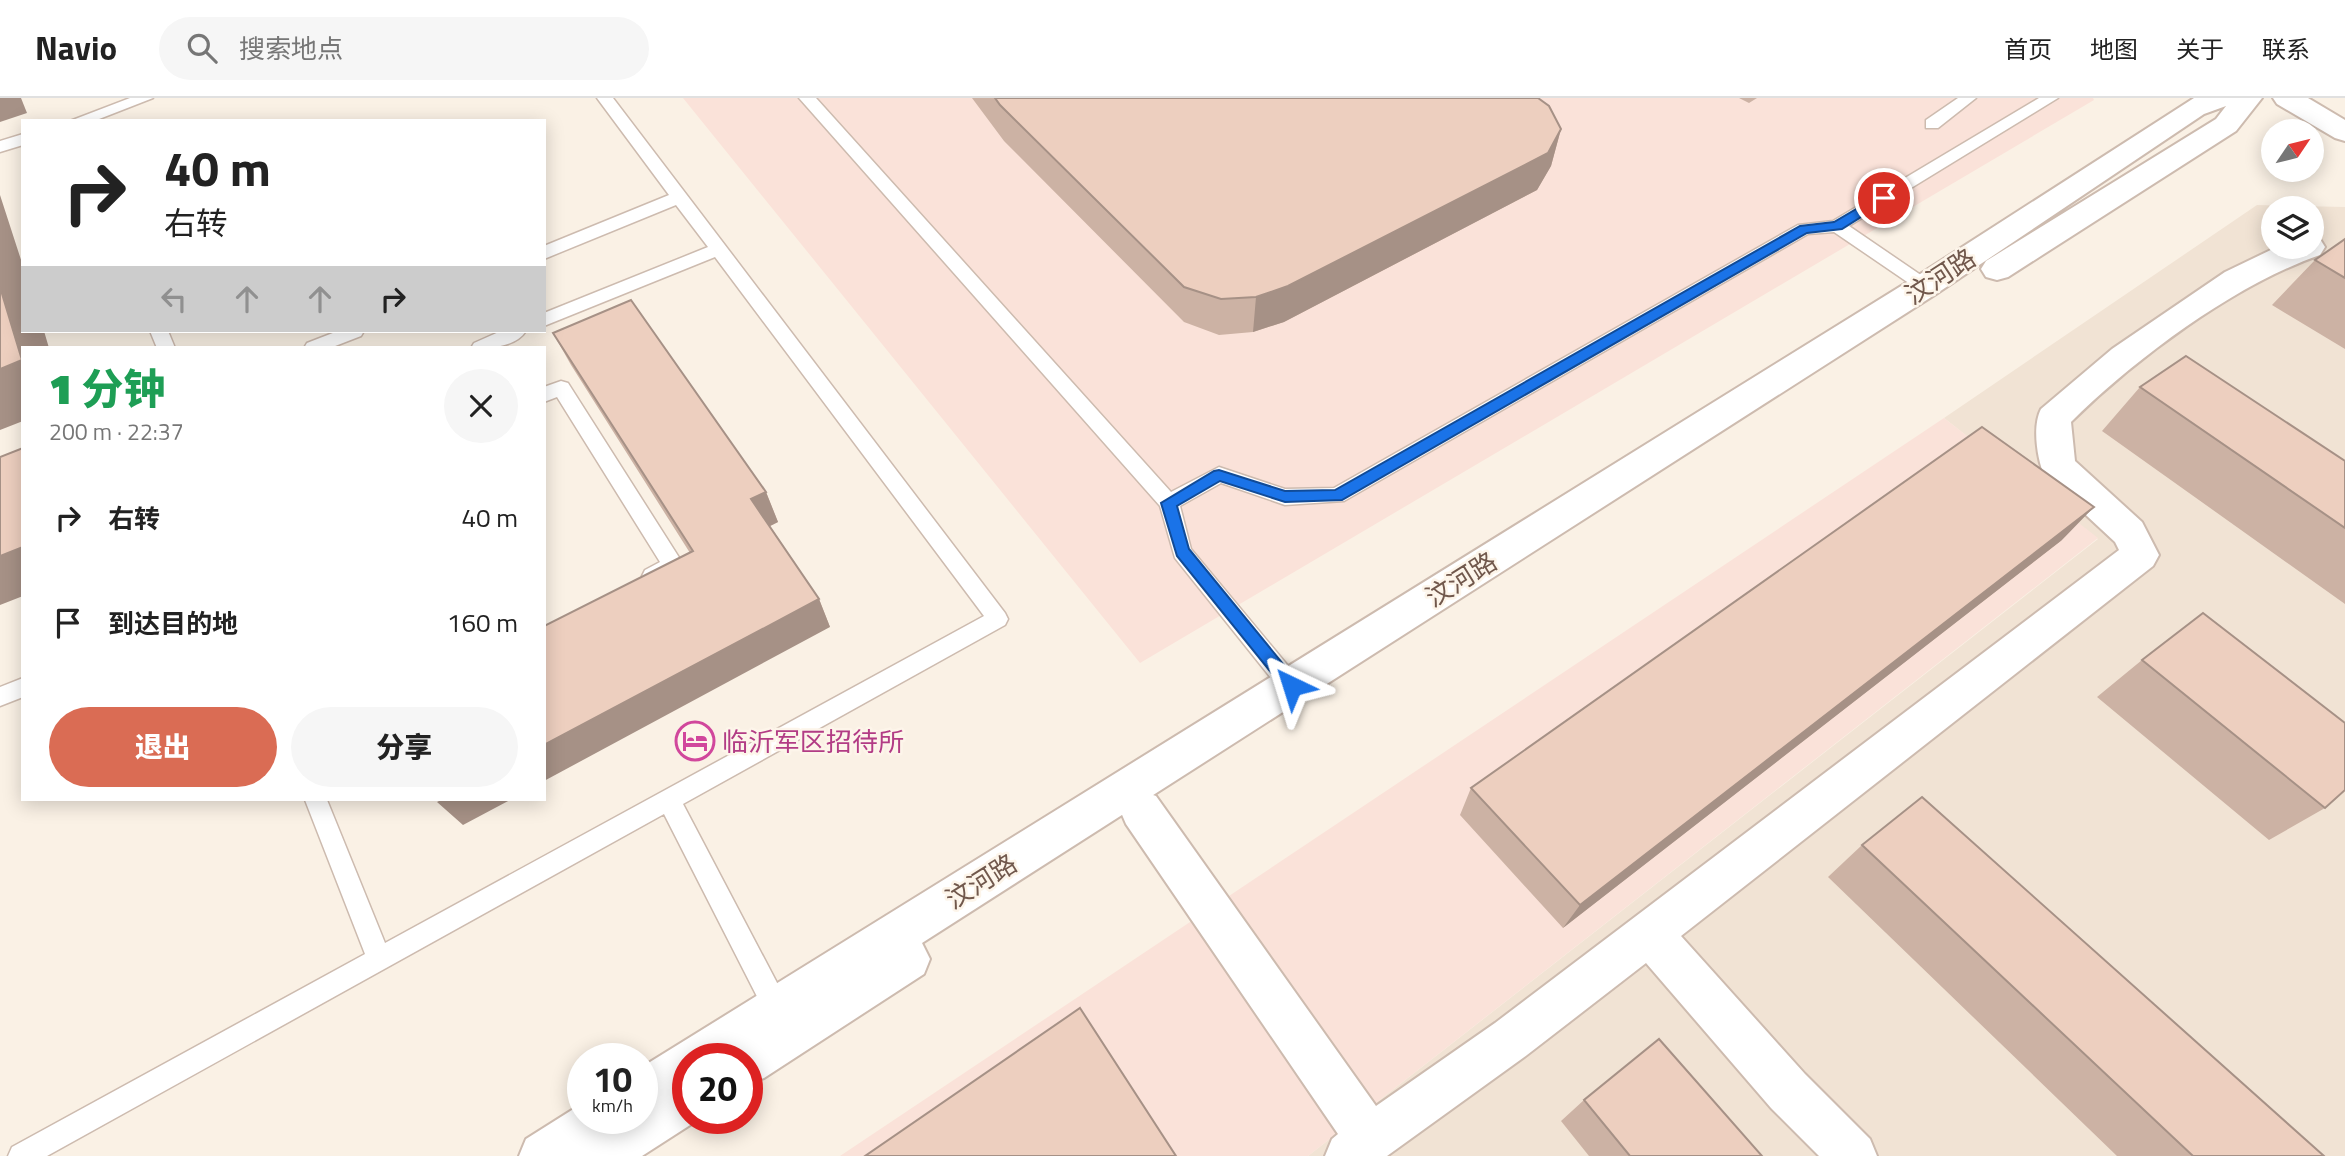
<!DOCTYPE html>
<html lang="zh">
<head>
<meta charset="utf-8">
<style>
  body { margin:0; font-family:"Titillium Web","Noto Sans SC",sans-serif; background:#f6f6f6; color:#222; height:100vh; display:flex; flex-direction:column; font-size:26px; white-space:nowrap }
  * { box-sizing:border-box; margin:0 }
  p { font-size:23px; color:#767676 }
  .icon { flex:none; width:38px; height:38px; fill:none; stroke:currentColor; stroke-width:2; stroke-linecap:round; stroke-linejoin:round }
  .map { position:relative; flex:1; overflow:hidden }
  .panel { position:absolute; left:21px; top:248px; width:525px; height:455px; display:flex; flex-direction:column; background:#fff; border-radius:0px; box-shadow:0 4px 18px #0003 }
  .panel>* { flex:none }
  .hud { position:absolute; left:21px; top:21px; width:525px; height:214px; border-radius:0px; box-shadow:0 4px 18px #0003; background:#fff; color:#222; overflow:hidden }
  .needle { width:46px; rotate:55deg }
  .tools { position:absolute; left:2261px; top:21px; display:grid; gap:14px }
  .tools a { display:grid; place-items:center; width:63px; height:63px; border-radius:50%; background:#fff; box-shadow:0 4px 18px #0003; font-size:35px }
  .speed { position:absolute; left:567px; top:945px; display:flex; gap:14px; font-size:35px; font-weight:700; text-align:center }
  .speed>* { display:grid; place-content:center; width:91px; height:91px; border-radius:50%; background:#fff; box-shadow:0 4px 18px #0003; line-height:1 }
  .speed small { font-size:18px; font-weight:400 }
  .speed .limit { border:10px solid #d22; background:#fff; color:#111 }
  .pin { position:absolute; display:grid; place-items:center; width:60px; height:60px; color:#fff; margin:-30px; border:4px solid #fff; border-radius:50%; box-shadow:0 2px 7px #0007 }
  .me { position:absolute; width:77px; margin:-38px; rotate:319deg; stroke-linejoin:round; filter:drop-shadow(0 0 5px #0008) }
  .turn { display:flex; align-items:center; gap:24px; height:147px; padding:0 28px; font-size:32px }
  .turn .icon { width:91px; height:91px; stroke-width:2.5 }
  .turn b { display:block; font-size:49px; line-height:60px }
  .lanes { display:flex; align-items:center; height:66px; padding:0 28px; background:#0003; justify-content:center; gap:35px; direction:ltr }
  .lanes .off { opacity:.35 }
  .round { display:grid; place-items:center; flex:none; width:74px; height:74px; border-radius:37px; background:#f6f6f6 }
  .head { display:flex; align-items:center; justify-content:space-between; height:119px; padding:0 28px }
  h1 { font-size:42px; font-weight:800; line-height:52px; color:#1e9e55 }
  .action { display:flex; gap:14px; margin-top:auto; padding:14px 28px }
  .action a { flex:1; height:80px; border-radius:42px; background:#da6c54; color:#fff; font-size:28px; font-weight:800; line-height:80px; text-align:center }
  .action a+a { background:#f6f6f6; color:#222 }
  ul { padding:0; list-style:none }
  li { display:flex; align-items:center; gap:21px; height:105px; padding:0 28px }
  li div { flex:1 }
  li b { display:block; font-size:26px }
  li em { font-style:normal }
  header { display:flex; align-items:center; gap:42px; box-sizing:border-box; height:98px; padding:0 35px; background:#fff; border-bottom:2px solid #e0e0e0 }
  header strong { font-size:33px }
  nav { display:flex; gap:38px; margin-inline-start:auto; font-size:24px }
  .search { width:490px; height:63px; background:#f6f6f6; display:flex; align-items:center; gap:18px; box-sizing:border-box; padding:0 24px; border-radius:38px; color:#767676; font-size:26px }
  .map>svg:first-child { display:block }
  .residential { fill:#f1e3d4; fill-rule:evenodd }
  .commercial { fill:#fae2d9 }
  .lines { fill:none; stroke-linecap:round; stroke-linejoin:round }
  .service-casing { stroke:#cdbbaf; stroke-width:3 }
  .minor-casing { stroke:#cdbbaf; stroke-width:4 }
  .tertiary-casing { stroke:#cdbbaf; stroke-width:4 }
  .service { fill:#fff; fill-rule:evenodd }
  .minor { fill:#fff; fill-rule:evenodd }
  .tertiary { fill:#fff; fill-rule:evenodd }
  .wall { fill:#ccb2a4 }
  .shaded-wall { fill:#a69186 }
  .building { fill:#edcfbf; stroke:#a69186; stroke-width:2 }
  .route { fill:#1a73e8; stroke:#114b97; stroke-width:2 }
  .labels { text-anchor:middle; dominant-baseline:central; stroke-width:5; stroke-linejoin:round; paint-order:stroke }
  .street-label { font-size:26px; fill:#71584c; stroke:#fdf5ea }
  .hotel-label { font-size:26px; fill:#b23c85; stroke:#fdf5ea; text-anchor:start }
</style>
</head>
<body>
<header>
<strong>Navio</strong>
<div class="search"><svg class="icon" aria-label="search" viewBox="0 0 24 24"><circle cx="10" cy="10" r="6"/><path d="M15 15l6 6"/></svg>搜索地点</div>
<nav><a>首页</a><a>地图</a><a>关于</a><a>联系</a></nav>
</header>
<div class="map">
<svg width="2345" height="1058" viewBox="0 0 2345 1058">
  <rect width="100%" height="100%" fill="#faf1e5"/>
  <path class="residential" d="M2257,107L2345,109V1058H1308L2098,441L1944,320ZM2273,110H2312V149H2273Z"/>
  <path class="commercial" d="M683,0H2093L2094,2L1140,565Z
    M1944,320L2098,440L1308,1058H840Z"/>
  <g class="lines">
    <defs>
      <path id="service" d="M130,0H153L94,23H70Z
        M597,0H613L1005,515L1008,521L1005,527L683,706L786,902L789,911L786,920L777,923L768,920L664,716L47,1058H8L12,1049L365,856L305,702H327L385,845L984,518L715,159L544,228V215L708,149L676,107L544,161V148L669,97Z
        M799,0H816L1171,394L1219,369L1285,391L1334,390L1798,127L1833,123L2039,0H2058L1849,128L1931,184L1934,188L1931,192H1919L1834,134L1808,136L1344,403L1285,407L1221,385L1180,408L1191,451L1299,581L1302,588L1299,595L1291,597L1283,595L1175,460L1160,408Z
        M1958,0H1976L1938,30H1926V22Z
        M23,36V47L0,54V43Z
        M150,233H168L175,250H157Z
        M338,233H364L361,238L330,250H304L307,245Z
        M501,233H526C515,250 489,250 471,250L474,245Z
        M561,283L568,285L680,461L683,467L680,473L652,486L645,484L642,478L645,472L660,464L557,299L544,304V289Z
        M23,580V599L0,608V589Z"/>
      <path id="minor" d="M2312,139L2320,141L2325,149L2320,157C2234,187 2136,260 2071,324L2075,363L2142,424L2159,457L2153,468L1681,838L1805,976L1870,1041L1877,1058H1819L1771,1010L1646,865L1527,957L1387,1058H1325L1332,1041L1338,1036L1126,726L1120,712L1126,698L1141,693L1156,698L1376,1008L1495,925L2119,452L2115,444L2045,379C2037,362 2032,328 2041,311L2112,251L2225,174L2277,149H2312Z"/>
      <path id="tertiary" d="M2194,0H2262L2236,33L2008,179L1997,182L1986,179L1981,171L1986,163L2216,21L2226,8L2204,16L1936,196L922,845L930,861L924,876L764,980L747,986V961H688V1020H701L642,1058H519L526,1041L583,1005V1020H642V969L1914,180Z
        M2273,0H2308L2345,22V43L2335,40L2277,6Z"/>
    </defs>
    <use href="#service" class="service-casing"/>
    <use href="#minor" class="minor-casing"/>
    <use href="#tertiary" class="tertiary-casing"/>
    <use href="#service" class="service"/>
    <use href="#minor" class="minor"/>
    <use href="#tertiary" class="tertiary"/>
  </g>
  <path class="wall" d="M972,0H1538L1561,31L1551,68L1537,92L1284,224L1253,234L1219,237L1184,224L1004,43Z
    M1739,0H1757L1749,5Z
    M2345,141V251L2272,207L2315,162Z
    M553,235L766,394L778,424L770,428L819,501L830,529L690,455L571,267Z
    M2140,289L2345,363V506L2102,333Z
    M2062,442L1563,830L1460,717L1471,690Z
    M2142,562L2325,710L2269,742L2097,599Z
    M1862,747L2324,1058H2117L1828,779Z
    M1584,1002L1762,1058H1589L1561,1023Z"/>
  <path class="shaded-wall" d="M0,0H21L27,15L0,24Z
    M1561,31L1551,68L1537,92L1284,224L1253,234L1256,199Z
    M0,97L23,168V233H44L49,250H23V323L0,332Z
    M766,394L778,424L764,431L751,401Z
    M2094,409L2062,442L1563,830L1580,807Z
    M23,449V498L0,507V458Z
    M819,501L830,529L544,683V647Z
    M441,702H510L463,727L437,704Z"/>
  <path class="building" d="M995,0H1538L1549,8L1561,31L1548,55L1288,188L1256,199L1221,201L1184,189L1000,7Z
    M2345,141V180L2315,162Z
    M0,189L22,262L0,271Z
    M631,202L766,394L751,401L819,501L544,647V528L693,453L553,235Z
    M2186,258L2345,363V430L2140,289Z
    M1982,329L2094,409L1580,807L1471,690Z
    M23,350V449L0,458V359Z
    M2203,515L2345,625V692L2325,710L2142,562Z
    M1922,699L2324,1058H2193L1862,747Z
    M1080,910L1176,1058H865Z
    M1659,941L1762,1058H1630L1584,1002Z"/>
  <path class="route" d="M1880,97L1891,100L1842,131L1807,135L1342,402L1285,404L1220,383L1177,408L1189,451L1297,583V593H1286L1177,458L1161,405L1214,373L1219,372L1285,393L1335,392L1800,128L1834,124Z"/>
  <defs>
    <symbol id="hotel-ring" viewBox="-11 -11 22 22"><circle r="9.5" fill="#fdf5ea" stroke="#d1479c" stroke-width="1.5"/><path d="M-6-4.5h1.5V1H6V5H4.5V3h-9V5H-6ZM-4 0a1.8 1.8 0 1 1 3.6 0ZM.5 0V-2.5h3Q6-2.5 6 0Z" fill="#d1479c"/></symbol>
  </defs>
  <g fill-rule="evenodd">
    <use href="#hotel-ring" x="673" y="621" width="44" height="44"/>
  </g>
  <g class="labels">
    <g class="street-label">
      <text transform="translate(1940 178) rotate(-33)">汶河路</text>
      <text transform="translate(1461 481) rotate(-32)">汶河路</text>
      <text transform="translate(981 783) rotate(-32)">汶河路</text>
    </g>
    <g class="hotel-label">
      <text x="722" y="643">临沂军区招待所</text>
    </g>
  </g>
</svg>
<div class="tools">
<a><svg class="needle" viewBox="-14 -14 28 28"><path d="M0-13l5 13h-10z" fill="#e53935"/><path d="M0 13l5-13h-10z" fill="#767676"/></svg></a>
<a><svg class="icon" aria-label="layers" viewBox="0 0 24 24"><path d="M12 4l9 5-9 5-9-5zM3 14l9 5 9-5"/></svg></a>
</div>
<div class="speed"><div>10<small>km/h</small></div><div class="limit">20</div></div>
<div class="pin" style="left:1884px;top:100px;background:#d93025"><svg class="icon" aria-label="arrive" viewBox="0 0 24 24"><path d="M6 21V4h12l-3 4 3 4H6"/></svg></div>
<svg class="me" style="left:1292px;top:588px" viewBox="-20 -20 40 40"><path d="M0-17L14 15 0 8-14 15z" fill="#1a73e8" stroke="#fff" stroke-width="4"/></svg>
<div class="hud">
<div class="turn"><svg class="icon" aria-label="right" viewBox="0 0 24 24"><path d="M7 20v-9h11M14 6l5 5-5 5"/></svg><div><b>40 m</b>右转</div></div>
<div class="lanes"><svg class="icon off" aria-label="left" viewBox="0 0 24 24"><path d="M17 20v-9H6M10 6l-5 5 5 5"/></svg><svg class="icon off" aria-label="ahead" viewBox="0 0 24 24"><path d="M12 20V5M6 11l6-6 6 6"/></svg><svg class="icon off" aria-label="ahead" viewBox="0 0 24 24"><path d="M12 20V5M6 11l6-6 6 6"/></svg><svg class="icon" aria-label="right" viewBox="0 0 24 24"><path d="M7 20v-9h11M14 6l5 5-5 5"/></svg></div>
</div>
<section class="panel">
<div class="head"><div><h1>1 分钟</h1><p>200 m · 22:37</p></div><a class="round"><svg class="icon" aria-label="close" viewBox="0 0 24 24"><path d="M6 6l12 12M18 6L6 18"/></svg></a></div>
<ul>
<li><svg class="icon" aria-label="right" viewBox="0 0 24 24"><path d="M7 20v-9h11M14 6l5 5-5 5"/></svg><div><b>右转</b></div><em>40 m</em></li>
<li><svg class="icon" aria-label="arrive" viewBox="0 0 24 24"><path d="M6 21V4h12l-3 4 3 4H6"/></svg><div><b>到达目的地</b></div><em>160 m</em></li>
</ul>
<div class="action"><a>退出</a><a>分享</a></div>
</section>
</div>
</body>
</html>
